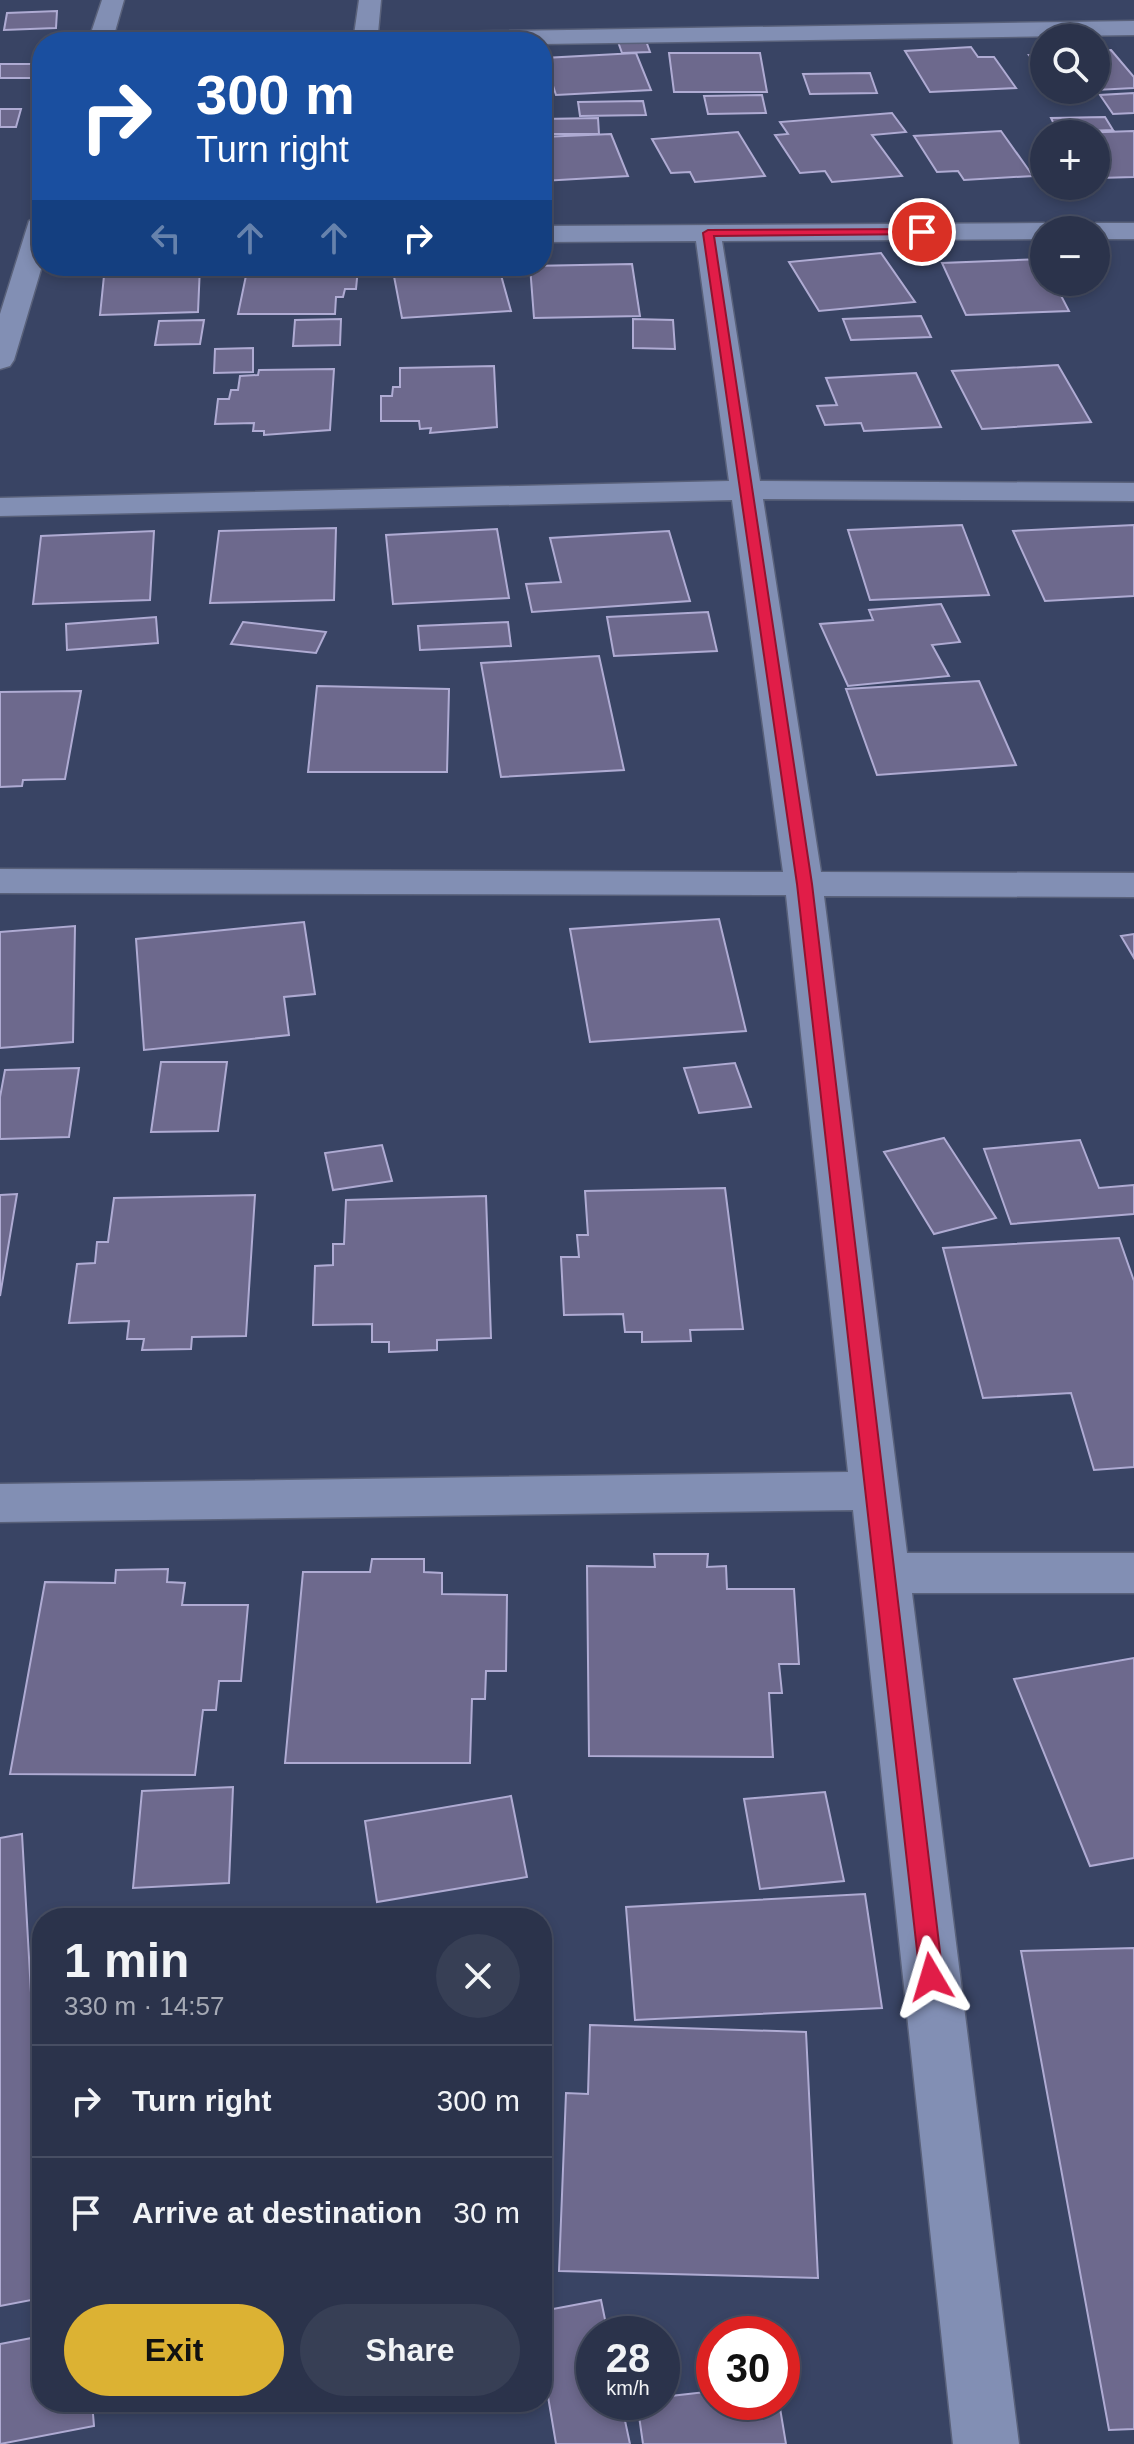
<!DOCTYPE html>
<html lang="en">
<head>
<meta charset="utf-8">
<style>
  body { margin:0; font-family:Arial,sans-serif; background:#373f55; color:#f1f3f6; height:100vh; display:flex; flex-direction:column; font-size:30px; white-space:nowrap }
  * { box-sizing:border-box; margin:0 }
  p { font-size:26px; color:#a6aab5 }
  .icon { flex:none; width:44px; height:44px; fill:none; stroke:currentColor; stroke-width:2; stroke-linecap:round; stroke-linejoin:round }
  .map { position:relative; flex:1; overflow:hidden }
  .side { position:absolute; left:32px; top:1908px; width:520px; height:504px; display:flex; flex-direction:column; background:#2b334b; border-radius:32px; box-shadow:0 4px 12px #0003,0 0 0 2px #474e63 }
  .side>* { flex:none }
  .banner { position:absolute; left:32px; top:32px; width:520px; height:244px; border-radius:32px; box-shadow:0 4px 12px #0003,0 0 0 2px #474e63; background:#1a4fa0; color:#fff; overflow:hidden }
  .tools { position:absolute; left:1030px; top:24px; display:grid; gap:16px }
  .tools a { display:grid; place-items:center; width:80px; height:80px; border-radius:50%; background:#2b334b; box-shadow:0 4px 12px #0003,0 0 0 2px #474e63; font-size:40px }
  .speed { position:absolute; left:576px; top:2316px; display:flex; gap:16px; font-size:40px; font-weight:700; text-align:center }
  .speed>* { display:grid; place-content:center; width:104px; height:104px; border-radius:50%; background:#2b334b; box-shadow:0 4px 12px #0003,0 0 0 2px #474e63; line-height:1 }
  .speed small { font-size:20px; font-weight:400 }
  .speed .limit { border:12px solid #d22; background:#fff; color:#111 }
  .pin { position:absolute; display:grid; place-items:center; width:68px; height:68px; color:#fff; margin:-34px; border:4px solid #fff; border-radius:50%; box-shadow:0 2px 8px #0007 }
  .me { position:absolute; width:88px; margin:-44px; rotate:353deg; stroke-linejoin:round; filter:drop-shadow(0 0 6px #0008) }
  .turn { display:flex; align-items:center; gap:28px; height:168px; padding:0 32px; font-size:36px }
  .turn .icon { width:104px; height:104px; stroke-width:2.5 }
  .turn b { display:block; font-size:56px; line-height:68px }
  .lanes { display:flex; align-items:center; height:76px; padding:0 32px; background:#0003; justify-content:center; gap:40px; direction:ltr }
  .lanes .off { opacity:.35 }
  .round { display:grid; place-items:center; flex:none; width:84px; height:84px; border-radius:42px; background:#373f55 }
  .head { display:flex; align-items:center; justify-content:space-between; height:136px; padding:0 32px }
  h1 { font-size:48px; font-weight:700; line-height:60px }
  .cta { display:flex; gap:16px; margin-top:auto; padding:16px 32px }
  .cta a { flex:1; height:92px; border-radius:48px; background:#dcb233; color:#111; font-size:32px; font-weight:700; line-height:92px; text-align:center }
  .cta a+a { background:#373f55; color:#f1f3f6 }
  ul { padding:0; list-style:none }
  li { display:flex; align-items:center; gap:24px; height:112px; padding:0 32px; border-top:2px solid #474e63 }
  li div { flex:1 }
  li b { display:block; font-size:30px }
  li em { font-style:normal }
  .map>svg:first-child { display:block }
  .building { fill:#6d698d; stroke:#afabd3; stroke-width:2 }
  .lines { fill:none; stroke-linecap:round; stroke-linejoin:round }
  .street-casing { stroke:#59617a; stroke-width:3 }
  .street { fill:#828fb4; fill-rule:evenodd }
  .route { fill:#e11d48; stroke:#92132f; stroke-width:2 }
</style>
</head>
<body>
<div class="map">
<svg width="1134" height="2444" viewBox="0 0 1134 2444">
  <rect width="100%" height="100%" fill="#394464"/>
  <path class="building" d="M57,11L56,28L4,30L7,13Z
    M202,34L200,42H141L143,35Z
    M645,38L650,52L622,53L617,39Z
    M971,47L978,57H994L1016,88L930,92L905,51Z
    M1111,50L1134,77V88L1096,90V51Z
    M636,53L651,90L556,95L544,58Z
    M669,53H760L767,92H674Z
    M1044,54V74L1029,55Z
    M0,64H40L33,78H0Z
    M870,73L877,93L810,94L803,74Z
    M1134,93V113L1113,114L1100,95Z
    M762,95L766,113L708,114L704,96Z
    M643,101L646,115L580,116L578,102Z
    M0,109H21L16,127H0Z
    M892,113L906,132L872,135L902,176L832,182L825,171L800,173L775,135L788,134L780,122Z
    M1105,117L1113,130L1058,132L1051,118Z
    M598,118L599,134H542V119Z
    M1001,131L1033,176L964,180L958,171L937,172L914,136Z
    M1134,131V177L1099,178L1096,134H1047Z
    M738,132L765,176L695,182L690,172L671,173L652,139Z
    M611,134L628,176L542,181V137Z
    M881,253L915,302L819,311L789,262Z
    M1042,259L1044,282H1054L1069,311L966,315L942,263Z
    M632,264L640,316L534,318L530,266Z
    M105,266H200L198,312L100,315Z
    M248,266L358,268L356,289H345L343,297H336L335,314H238Z
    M392,266L499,268L511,311L402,318Z
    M921,316L931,337L851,340L843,319Z
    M341,319L340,345L293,346L295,320Z
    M633,319L673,320L675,349L633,348Z
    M204,320L200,344L155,345L159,321Z
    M253,348V372L214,373L215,349Z
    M1058,365L1091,422L982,429L952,371Z
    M494,366L497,427L430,433L431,428L420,429L419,421H381V396H392L393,387H400V368Z
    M334,369L330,430L264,435V431H253L254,423L215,424L218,399H229L231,390H238L240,376L258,375L259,370Z
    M916,373L941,427L864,431L861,423L825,425L817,406L837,405L826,378Z
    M962,525L989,595L870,600L848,530Z
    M1134,525V596L1045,601L1013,531Z
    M336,528L334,600L210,603L219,531Z
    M497,529L509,598L393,604L386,535Z
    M154,531L150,600L33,604L41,536Z
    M669,531L690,601L532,612L526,584L561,582L550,538Z
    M941,604L960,642L932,645L949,676L848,686L820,624L873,620L869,610Z
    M708,612L717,651L614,656L607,617Z
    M156,617L158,643L67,650L66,624Z
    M243,622L326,632L316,653L231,644Z
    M508,622L511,646L420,650L418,626Z
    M599,656L624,770L501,777L481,663Z
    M979,681L1016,765L877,775L846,689Z
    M317,686L449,689L447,772H308Z
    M81,691L65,779L23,780L22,786L0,787V692Z
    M719,919L746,1031L590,1042L570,929Z
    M304,922L315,994L284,997L289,1035L144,1050L136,939Z
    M75,926L73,1042L0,1048V932Z
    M1134,934V958L1121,936Z
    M161,1062H227L218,1131L151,1132Z
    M735,1063L751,1107L699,1113L684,1068Z
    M79,1068L69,1137L0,1139V1097L5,1070Z
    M944,1138L996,1218L934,1234L884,1152Z
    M1080,1140L1099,1188L1134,1185V1214L1011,1224L984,1149Z
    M382,1145L392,1181L333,1190L325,1153Z
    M725,1188L743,1329L690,1330L691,1341L642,1342V1332H625L623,1314L564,1315L561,1257H579L577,1235H588L585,1191Z
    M17,1194L0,1296V1195Z
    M255,1195L246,1336L192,1337L191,1349L142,1350L144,1339H127L129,1321L69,1323L77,1264L95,1263L97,1242H108L114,1198Z
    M486,1196L491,1338L437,1340V1350L389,1352V1342H372V1324L313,1325L315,1266L333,1265V1244H344L346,1200Z
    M1119,1238L1134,1281V1467L1094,1470L1071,1393L983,1398L943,1248Z
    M654,1554H708L707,1567L726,1566L727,1589H794L799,1664H779L782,1693H769L773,1757L589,1756L587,1566L655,1567Z
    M372,1559H424V1572L442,1573V1594L507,1595L506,1671H486L485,1699H472L470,1763H285L303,1572H370Z
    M168,1569L167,1582L185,1583L182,1605H248L241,1681H219L216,1710H203L195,1775L10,1774L45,1582L115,1583L116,1570Z
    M1134,1658V1858L1090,1866L1014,1679Z
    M233,1787L229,1883L133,1888L142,1791Z
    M825,1792L844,1881L760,1889L744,1799Z
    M511,1796L527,1877L377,1902L365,1821Z
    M22,1834L33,2028L42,2026V2298L0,2306V1838Z
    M865,1894L882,2008L635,2020L626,1907Z
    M1134,1948V2429L1109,2430L1021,1951Z
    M590,2025L806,2032L818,2278L559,2271L566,2093L588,2094Z
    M601,2300L608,2334H594V2402H621L630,2444H556L542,2361V2311Z
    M42,2336V2402H92L94,2426L0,2444V2344Z
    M714,2391V2402H779L786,2444H643L637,2402H662V2397Z"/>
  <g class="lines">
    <defs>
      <path id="street" d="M102,0H124L112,42H88Z
        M359,0H381L378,33L1134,21V35L542,44L353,42Z
        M42,213V266L14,360L10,366L0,369V314L29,221Z
        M1044,223L1057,230H1044V239L722,241L760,481L1134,483V501L763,499L821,872L1134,873V897L824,896L907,1553H1134V1593H912L1019,2444H953L853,1510L0,1522V1484L848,1472L786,895L0,893V869L783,872L732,500L0,516V498L729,481L696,241L542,242V226Z
        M1096,223H1134V239H1096V230H1083Z"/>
    </defs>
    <use href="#street" class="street-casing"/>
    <use href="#street" class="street"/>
  </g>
  <path class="route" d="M922,229L926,234L714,236L812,884L943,1977L940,1985L931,1988L923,1985L920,1977L797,884L703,233L708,230Z"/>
</svg>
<div class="tools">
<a><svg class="icon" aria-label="search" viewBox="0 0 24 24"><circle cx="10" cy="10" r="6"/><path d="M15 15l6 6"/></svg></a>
<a>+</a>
<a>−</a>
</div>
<div class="speed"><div>28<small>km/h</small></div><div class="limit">30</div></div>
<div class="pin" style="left:922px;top:232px;background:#d93025"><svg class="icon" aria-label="arrive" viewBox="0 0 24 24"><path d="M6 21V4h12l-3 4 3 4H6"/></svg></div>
<svg class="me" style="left:931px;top:1977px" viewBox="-20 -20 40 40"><path d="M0-17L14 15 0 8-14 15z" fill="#e11d48" stroke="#fff" stroke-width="4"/></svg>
<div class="banner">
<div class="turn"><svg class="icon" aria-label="right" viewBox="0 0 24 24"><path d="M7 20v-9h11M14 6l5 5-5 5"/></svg><div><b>300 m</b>Turn right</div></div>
<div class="lanes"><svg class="icon off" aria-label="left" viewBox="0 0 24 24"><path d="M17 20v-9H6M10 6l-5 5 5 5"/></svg><svg class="icon off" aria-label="ahead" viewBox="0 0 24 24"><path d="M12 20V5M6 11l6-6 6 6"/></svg><svg class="icon off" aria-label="ahead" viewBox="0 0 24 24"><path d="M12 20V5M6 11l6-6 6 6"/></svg><svg class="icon" aria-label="right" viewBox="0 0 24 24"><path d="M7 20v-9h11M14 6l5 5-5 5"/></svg></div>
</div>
<section class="side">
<div class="head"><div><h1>1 min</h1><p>330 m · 14:57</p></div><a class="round"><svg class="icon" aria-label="close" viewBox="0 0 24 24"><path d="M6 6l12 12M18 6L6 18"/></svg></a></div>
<ul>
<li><svg class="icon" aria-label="right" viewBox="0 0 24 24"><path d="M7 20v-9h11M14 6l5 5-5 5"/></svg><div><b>Turn right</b></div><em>300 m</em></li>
<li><svg class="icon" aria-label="arrive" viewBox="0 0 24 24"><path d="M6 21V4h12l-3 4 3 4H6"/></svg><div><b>Arrive at destination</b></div><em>30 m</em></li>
</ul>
<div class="cta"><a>Exit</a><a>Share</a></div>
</section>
</div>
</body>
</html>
